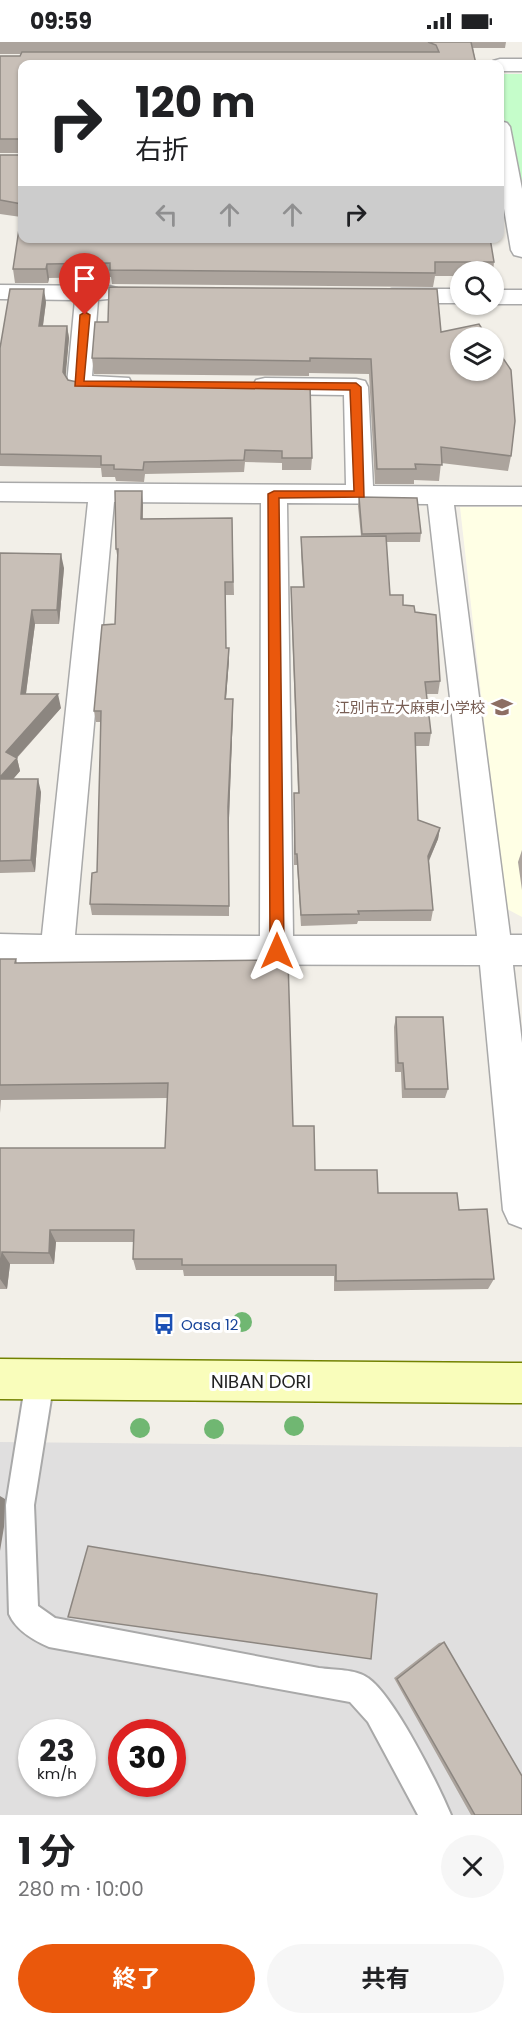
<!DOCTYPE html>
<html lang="ja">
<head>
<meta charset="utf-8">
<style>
  body { margin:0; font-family:Poppins,"Noto Sans JP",sans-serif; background:#f6f6f6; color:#202124; height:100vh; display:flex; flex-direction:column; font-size:22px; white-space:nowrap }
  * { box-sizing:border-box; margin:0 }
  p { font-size:20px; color:#757577 }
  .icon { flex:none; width:33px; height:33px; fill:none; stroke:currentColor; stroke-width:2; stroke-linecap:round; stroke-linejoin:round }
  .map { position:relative; height:1773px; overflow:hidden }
  .drawer { display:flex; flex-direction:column; background:#fff; flex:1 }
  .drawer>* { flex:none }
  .top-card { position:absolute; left:18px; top:18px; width:486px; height:183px; border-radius:12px; box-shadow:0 2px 4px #0004; background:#fff; color:#202124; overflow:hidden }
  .tools { position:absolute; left:450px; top:219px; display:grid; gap:12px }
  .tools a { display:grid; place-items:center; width:54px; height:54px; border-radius:50%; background:#fff; box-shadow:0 2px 4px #0004; font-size:30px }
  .speed { position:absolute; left:18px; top:1677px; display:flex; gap:12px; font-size:30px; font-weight:700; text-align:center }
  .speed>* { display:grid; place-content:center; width:78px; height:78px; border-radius:50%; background:#fff; box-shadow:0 2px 4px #0004; line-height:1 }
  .speed small { font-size:15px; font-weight:400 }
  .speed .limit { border:9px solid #d22; background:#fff; color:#111 }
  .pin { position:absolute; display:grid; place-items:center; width:51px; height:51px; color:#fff; margin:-62px -26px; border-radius:50% 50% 50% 0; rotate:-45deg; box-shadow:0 0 6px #0007 }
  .pin .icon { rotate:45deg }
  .me { position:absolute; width:66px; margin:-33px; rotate:0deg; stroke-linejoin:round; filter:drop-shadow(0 0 4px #0008) }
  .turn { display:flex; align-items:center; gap:21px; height:126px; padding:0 18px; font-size:27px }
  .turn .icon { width:78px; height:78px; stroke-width:2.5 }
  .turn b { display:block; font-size:42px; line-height:51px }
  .lanes { display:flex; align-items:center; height:57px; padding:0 18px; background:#0003; justify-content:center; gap:30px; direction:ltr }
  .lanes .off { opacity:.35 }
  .round { display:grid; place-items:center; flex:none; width:63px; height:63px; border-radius:32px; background:#f6f6f6 }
  .overview { display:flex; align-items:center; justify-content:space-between; height:102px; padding:0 18px }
  h1 { font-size:36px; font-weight:700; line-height:45px }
  .button { display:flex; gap:12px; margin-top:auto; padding:12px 18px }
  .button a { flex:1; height:69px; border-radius:36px; background:#ea580c; color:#fff; font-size:24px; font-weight:700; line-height:69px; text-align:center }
  .button a+a { background:#f6f6f6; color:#202124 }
  .status { display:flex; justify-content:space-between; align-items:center; height:42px; padding:0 30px; background:#fff; direction:ltr }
  .status svg { height:16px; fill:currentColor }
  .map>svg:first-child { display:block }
  .residential { fill:#e0dfdf; fill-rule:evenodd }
  .education { fill:#ffffe5 }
  .park { fill:#c5fdca }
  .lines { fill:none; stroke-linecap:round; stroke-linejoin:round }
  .lane-casing { stroke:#a9a9a9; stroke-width:4 }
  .street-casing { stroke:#a9a9a9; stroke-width:3 }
  .secondary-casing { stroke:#728200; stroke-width:3 }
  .lane { fill:#fff; fill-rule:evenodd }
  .street { fill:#fff; fill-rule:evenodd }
  .secondary { fill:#f9fdbb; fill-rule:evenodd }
  .tree { fill:#70b772 }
  .wall { fill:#aca49d }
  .shaded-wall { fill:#8c8680 }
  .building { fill:#c8bfb7; stroke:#8c8680; stroke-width:1.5 }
  .route { fill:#ea580c; stroke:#983908; stroke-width:1.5 }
  .labels { text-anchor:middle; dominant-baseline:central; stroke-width:6; stroke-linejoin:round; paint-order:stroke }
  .education-label { font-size:15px; fill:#785e54; stroke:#fff; text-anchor:end }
  .transit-label { font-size:15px; fill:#164399; stroke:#fff; text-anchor:start }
  .near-street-label { font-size:18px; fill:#222; stroke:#fff }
</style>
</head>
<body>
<div class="status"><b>09:59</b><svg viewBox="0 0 49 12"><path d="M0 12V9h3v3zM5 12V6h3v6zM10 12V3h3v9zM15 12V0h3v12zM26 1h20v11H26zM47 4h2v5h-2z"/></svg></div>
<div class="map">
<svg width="522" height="1773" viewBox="0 0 522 1773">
  <rect width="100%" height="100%" fill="#f2efe8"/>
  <path class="residential" d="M0,1400L522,1405V1773H0ZM32,1690H82V1742H32ZM122,1690H172V1742H122Z"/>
  <path class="education" d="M460,465H522V875L505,866Z"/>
  <path class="park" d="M500,32H522V162L500,56Z"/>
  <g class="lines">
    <defs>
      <path id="lane" d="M40,1324L50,1328L54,1338L34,1463L38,1564L55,1576L319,1626C334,1628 356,1627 368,1636C394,1654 438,1742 451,1773H418L368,1680L350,1660L49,1605C33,1598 16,1588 9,1572L6,1463L26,1338L30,1328Z"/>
      <path id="street" d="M500,17H522V29H500V22H490L493,19Z
        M500,79L507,81L510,85L522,147V215L514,213L511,208L500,143Z
        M0,243L109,244L117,246L121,251L117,256L98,258L92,334L129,336L132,342L129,348C112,352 87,352 70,348L67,342L75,258L0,257Z
        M392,247H460V261H392L384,259L380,254L384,249Z
        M494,248H522V262H494Z
        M265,336L356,337L365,339L368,345L373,444L522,445V463H454L510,893H522V923H513L522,1001V1186L509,1181L503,1168L480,923L0,922V892L42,893L88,460L0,459V441L346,443L344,353L265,352L256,350L253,344L256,338ZM114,460L261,461L260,894L75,893ZM287,461L428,462L477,894H293Z"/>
      <path id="secondary" d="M0,1317L522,1321V1361L0,1357Z"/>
    </defs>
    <use href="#lane" class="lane-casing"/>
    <use href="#street" class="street-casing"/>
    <use href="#secondary" class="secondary-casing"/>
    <use href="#lane" class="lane"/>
    <use href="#street" class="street"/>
    <use href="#secondary" class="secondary"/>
  </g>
  <g class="tree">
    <circle cx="242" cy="1280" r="10"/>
    <circle cx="294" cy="1384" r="10"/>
    <circle cx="140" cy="1386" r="10"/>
    <circle cx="214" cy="1387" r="10"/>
  </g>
  <path class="wall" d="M0,0H506L505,6H473L476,22H22V196L494,220L493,230H460V234H435L433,245L112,242L111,235L49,236L48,241H15L13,227L21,175L0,172V113H21V111H0V14H20L21,12H0Z
    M46,260L43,284H67L69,296L65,334L68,338L312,416L311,428H282V421L245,420L244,430L145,432L144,440L116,439L115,435H102L101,426L0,424V306Z
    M441,290L511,414L508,429L441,421L439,439L414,438V442H375L369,332L309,331V334L94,332L92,316Z
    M359,455L421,491L420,500H386L390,553L403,563L415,570L440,639L438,652H426L431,691L429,704H415L418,778L440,786L438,797L429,819L433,868L431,879H358L357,882L301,884L297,823H294V751H298L291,558V545H303L301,509V495L361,494L358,464Z
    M143,462V477L232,476L234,553H225L226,606L229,618L226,657H233V669L229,776V874L92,873L90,862L97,830L100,714L101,680H96L94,669L115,582L118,519L116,507Z
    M0,511L64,526L59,582H35L26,652L61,666L17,716L20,729L13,737L41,750L35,830L0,831Z
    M522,808V848L518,820Z
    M0,917H16L17,921L293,1084L315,1128L378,1151L459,1168L494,1237L488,1247L334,1249V1234H184L183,1228H136L133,1217V1200H56L54,1222H10L7,1247H0V1106H165L167,1056L1,1058L0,1071Z
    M396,975L448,1047L445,1056H402L401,1030H395L394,985Z
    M444,1600L522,1773H471L394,1636L439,1601Z"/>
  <path class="shaded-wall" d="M47,222L49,236L48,241L46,227Z
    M44,247L46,260L41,297L39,284Z
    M67,284L69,296L65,342L63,330Z
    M142,449L143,462L142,490L141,477Z
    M61,512L64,526L59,582L57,568Z
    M32,568L35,582L24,666L21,652Z
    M229,606V618L225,669V657Z
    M58,652L61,666L10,723L6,710Z
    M233,657V669L229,776V874L228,765Z
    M17,716L20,729L2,750L0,741V735Z
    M38,737L41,750L35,830L31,818Z
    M440,786L438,797L426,825L428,814Z
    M50,1188L56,1200L54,1222L49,1211Z
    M2,1210L10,1222L7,1247L0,1237Z
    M0,1454L5,1457L4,1485L0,1509Z"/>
  <path class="building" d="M428,0H471L476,22H22V162L0,158V113H21V97H0V14H20L22,10H439L436,3Z
    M22,167V196H490L494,220H435V231L110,228V221L47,222L46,227H13Z
    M109,245L437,247L441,290L479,282L488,296H460V328H494V303L511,328L515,379L511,414L441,405L442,423L415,422L416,427H377L371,317L310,316V319L92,316L95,280H108Z
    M10,247H44L39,284H67L63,330L68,338L77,340L310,343L312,416H282V409L245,408L244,418L144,420L143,428L114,427V423H101V414L0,412V306Z
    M115,449H142L141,477L232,476L233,540H225L226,606H229L225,657H233L228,765L229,864L90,862L92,831L97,830L100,714L101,669H94L102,583L115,582L118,507H116Z
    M359,455L417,456L421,491L362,492Z
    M386,494L390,553H403V563L414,564L415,570L436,573L440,639L425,640L431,691H415L418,778L440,786L428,814L433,868L358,869L359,872L301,873L297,812H295L294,751H299L291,545H304L301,495Z
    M0,511L61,512L57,568H32L21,652H58L6,710L17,716L0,735Z
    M0,737H38L31,818L0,819Z
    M0,917H16L15,921L288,918L293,1084H314L315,1128H377L378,1151H457L459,1168L487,1167L494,1237L336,1239V1223H182V1217H133L134,1188H50L49,1211L2,1210L0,1237V1106H165L168,1041L0,1043Z
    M396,975H443L448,1047H405L403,1021H398Z
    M88,1504L377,1552L371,1617L68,1575Z
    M444,1600L522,1734V1773H475L397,1637Z"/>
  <path class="route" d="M85,270L90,273L84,339L356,341L361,345L364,455L279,456L284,909L282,914H272L270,909L268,452L274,449H354L350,348L75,344L80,273Z"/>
  <defs>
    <symbol id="school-bare" viewBox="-9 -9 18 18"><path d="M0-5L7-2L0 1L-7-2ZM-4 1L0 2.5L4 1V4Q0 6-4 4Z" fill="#8d6e63" stroke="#fff" stroke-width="2.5" paint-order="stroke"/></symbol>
    <symbol id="bus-bare" viewBox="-9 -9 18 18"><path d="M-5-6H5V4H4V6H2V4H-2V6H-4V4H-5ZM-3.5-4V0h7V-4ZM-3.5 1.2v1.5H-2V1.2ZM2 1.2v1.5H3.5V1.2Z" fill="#1a4fb4" stroke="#fff" stroke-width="2.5" paint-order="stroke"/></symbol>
  </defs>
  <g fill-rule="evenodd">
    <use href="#school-bare" x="487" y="650" width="30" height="30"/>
    <use href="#bus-bare" x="149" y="1267" width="30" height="30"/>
  </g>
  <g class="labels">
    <g class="education-label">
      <text x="485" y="665">江別市立大麻東小学校</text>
    </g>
    <g class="transit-label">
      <text x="181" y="1282">Oasa 12</text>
    </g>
    <g class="near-street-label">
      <text x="261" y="1339">NIBAN DORI</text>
    </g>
  </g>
</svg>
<div class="tools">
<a><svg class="icon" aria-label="search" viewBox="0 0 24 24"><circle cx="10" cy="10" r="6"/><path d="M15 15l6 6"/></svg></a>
<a><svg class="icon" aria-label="layers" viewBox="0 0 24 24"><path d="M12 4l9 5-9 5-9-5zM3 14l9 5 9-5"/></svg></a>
</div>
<div class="speed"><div>23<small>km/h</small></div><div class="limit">30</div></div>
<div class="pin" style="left:85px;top:273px;background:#d93025"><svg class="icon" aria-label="arrive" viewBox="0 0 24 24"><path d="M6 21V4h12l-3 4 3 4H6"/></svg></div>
<svg class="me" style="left:277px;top:909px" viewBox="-20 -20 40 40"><path d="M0-17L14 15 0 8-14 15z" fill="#ea580c" stroke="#fff" stroke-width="4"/></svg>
<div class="top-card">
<div class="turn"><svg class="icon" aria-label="right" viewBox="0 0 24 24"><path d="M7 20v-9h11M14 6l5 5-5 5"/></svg><div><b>120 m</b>右折</div></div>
<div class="lanes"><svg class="icon off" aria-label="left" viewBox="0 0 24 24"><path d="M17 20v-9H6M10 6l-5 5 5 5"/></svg><svg class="icon off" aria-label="ahead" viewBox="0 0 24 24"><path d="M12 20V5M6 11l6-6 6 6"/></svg><svg class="icon off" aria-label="ahead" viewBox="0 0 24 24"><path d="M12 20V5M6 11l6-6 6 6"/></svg><svg class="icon" aria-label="right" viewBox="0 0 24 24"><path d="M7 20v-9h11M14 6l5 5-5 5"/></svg></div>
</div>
</div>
<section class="drawer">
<div class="overview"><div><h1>1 分</h1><p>280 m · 10:00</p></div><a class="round"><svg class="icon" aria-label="close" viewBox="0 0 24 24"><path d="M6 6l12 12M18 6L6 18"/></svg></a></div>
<div class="button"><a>終了</a><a>共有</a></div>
</section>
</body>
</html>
